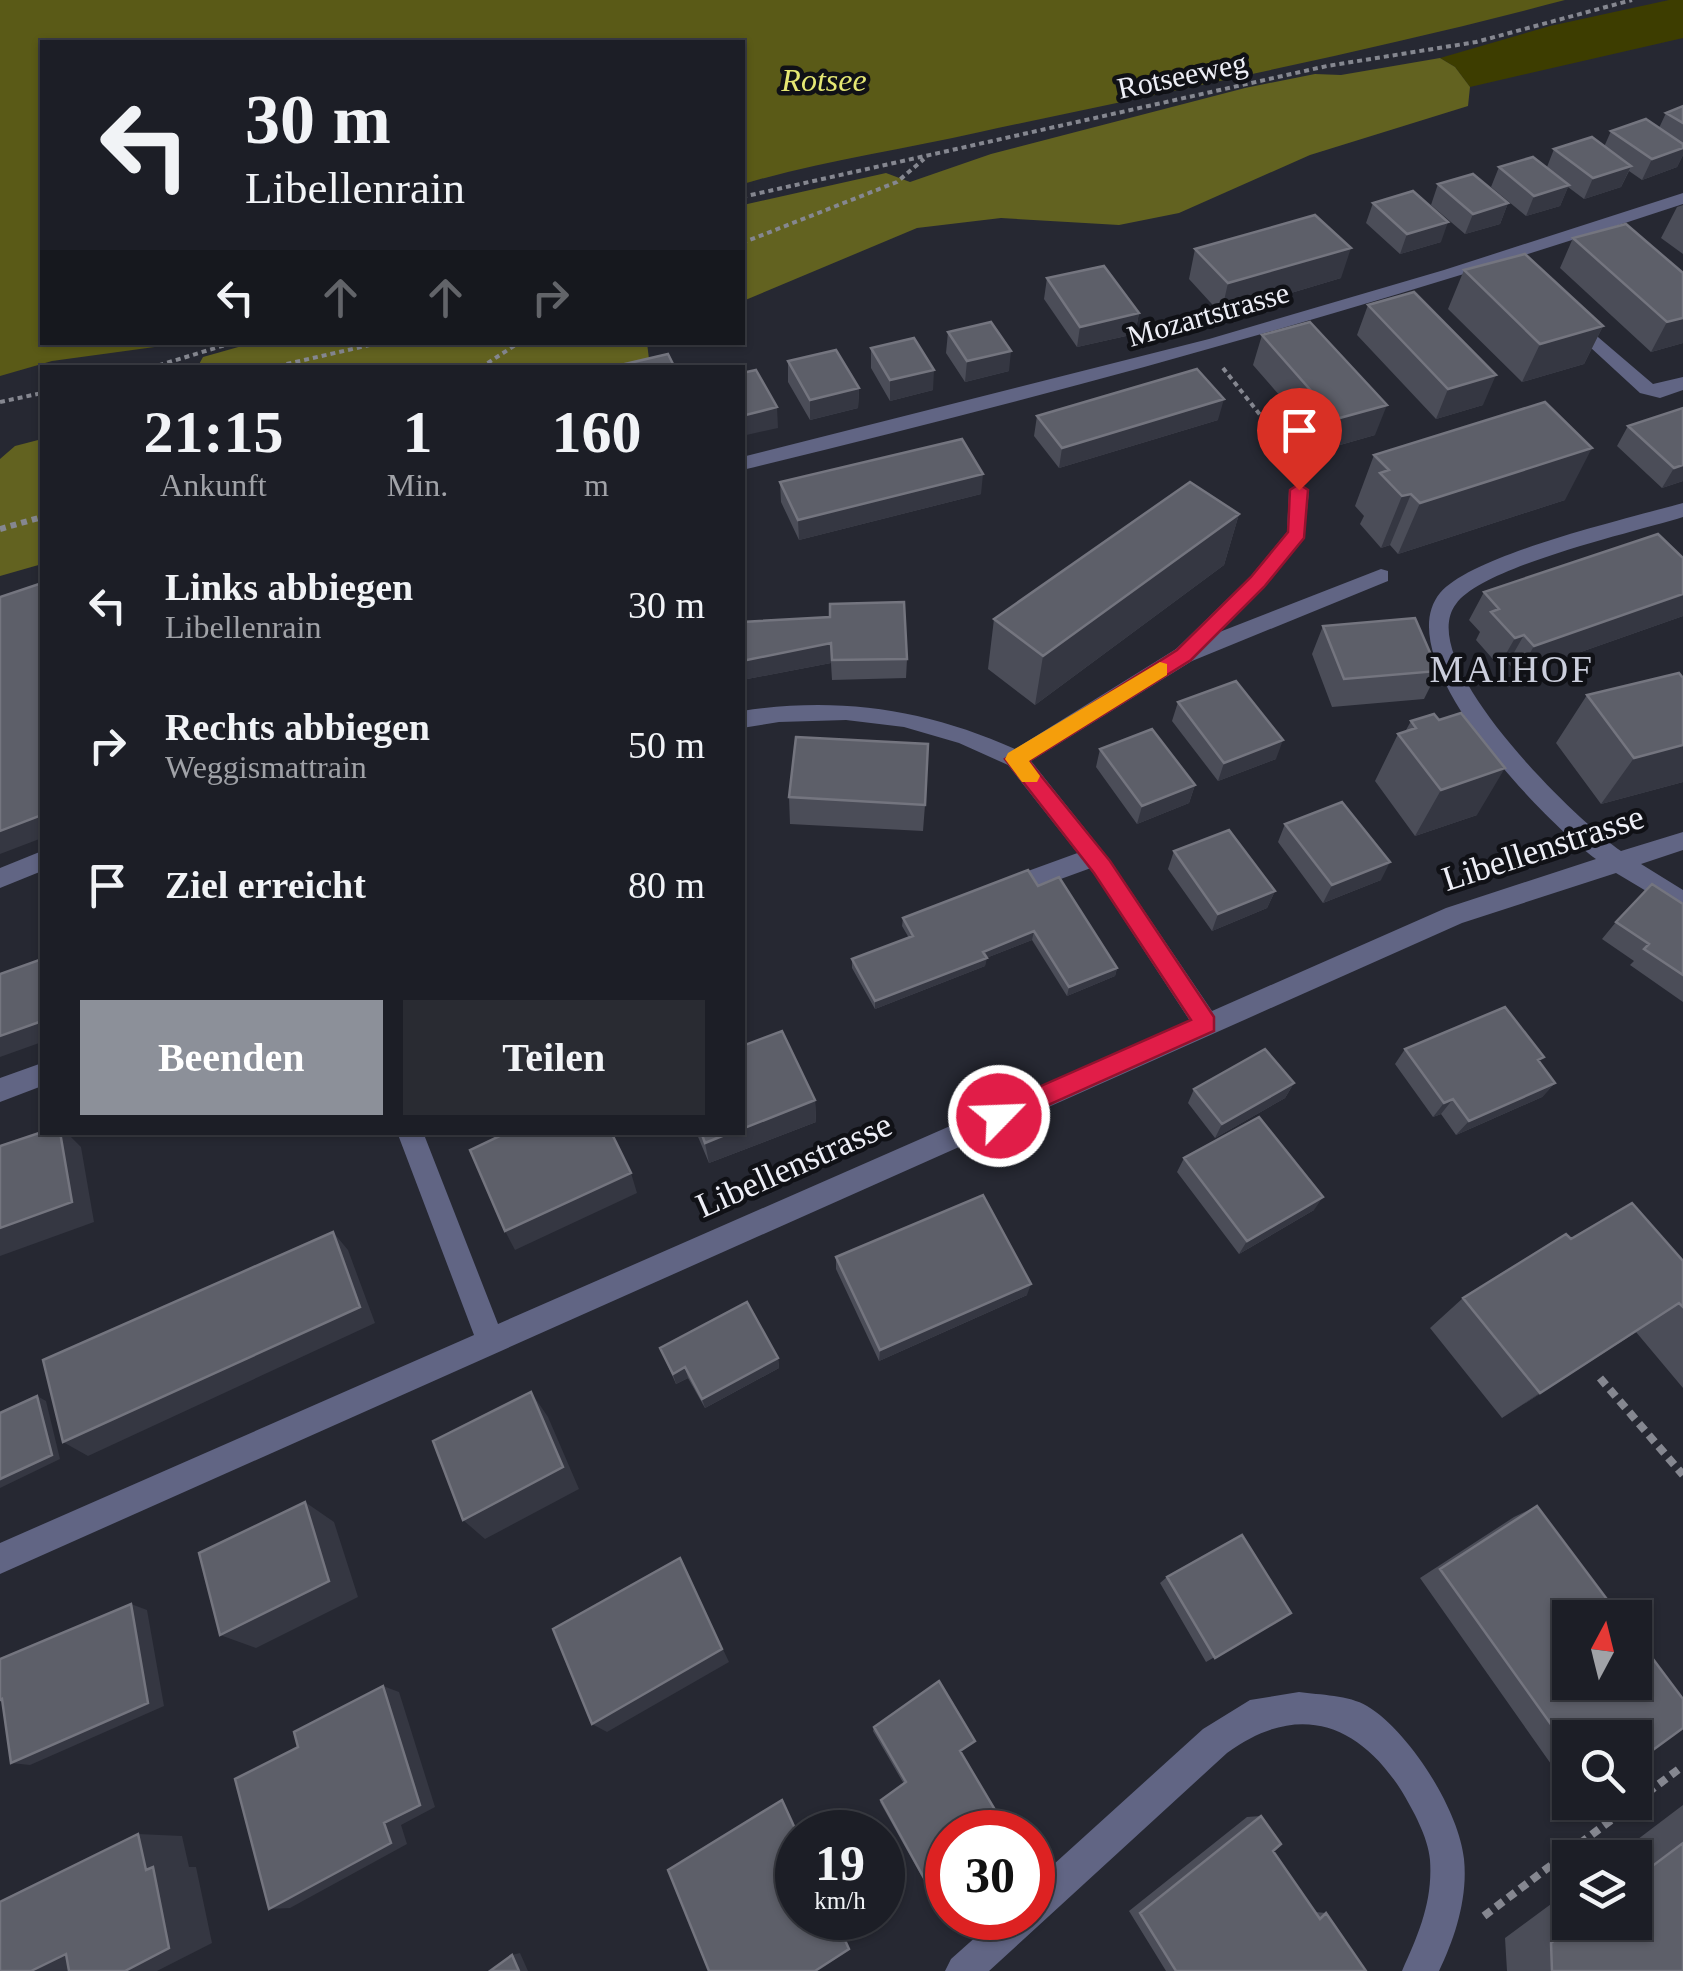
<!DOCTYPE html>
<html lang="de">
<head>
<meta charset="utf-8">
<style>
  body { margin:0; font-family:"Times New Roman",serif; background:#292b32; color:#f1f3f6; height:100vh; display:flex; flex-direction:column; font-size:38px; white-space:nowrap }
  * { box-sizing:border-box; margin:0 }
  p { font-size:32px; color:#a0a2a7 }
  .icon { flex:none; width:55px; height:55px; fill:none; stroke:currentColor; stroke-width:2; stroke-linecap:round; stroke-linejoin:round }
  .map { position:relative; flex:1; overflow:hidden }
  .side { position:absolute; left:40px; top:365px; width:705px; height:770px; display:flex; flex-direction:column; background:#1c1e26; border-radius:0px; box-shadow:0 2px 8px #0004,0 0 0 2px #3a3c43 }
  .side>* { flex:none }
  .guide { position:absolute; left:40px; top:40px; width:705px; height:305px; border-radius:0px; box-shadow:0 2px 8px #0004,0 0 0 2px #3a3c43; background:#1c1e26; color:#f1f3f6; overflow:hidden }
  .needle { width:65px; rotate:7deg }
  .buttons { position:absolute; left:1552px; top:1600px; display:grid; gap:20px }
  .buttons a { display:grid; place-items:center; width:100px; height:100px; border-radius:0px; background:#1c1e26; box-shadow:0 2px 8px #0004,0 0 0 2px #3a3c43; font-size:50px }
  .speed { position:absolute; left:775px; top:1810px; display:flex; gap:20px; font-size:50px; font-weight:700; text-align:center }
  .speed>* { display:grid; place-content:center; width:130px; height:130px; border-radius:50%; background:#1c1e26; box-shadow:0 2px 8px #0004,0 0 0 2px #3a3c43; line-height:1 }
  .speed small { font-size:25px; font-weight:400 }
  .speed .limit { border:15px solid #d22; background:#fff; color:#111 }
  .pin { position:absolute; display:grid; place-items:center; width:85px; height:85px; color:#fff; margin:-102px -42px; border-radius:50% 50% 50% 0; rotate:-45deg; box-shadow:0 0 10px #0007 }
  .pin .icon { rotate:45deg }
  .me { position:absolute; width:110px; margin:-55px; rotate:66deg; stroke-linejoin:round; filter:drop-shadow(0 0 8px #0008) }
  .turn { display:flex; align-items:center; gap:35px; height:210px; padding:0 40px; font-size:45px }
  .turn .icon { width:130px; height:130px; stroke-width:2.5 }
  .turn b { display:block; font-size:70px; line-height:85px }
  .lanes { display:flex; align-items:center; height:95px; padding:0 40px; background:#0003; justify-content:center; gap:50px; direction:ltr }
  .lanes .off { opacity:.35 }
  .eta { display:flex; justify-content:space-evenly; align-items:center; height:170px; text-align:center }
  .eta b { font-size:60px; font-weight:600; line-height:70px }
  .cta { display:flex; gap:20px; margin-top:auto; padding:20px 40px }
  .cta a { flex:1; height:115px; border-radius:0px; background:#8c9099; color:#fff; font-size:40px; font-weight:600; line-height:115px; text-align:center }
  .cta a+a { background:#292b32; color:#f1f3f6 }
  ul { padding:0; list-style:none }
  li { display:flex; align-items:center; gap:30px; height:140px; padding:0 40px }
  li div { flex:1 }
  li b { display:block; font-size:38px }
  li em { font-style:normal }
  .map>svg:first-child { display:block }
  .green { fill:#3d3d00 }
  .forest { fill:#626220 }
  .water { fill:#5a5a17 }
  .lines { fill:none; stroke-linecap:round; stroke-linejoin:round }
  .path-far2 { stroke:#858790; stroke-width:4; stroke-dasharray:5 4; stroke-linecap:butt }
  .path-far1 { stroke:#858790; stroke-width:6; stroke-dasharray:6 5; stroke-linecap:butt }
  .path { stroke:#858790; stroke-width:8; stroke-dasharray:9 6; stroke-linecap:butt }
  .service { fill:#616584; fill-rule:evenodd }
  .minor { fill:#616584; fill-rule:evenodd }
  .wall { fill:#4b4d58 }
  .shaded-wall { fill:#353742 }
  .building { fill:#5d5f69; stroke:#74757f; stroke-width:2.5 }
  .route { fill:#e11d48; stroke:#92132f; stroke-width:2.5 }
  .slow { fill:#f59e0b }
  .labels { text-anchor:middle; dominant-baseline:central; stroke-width:9; stroke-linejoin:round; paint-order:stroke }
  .far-street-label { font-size:30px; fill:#eeeff7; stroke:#101116 }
  .far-water-label { font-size:32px; font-style:italic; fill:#e5e773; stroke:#101116 }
  .street-label { font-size:35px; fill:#eeeff7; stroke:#101116 }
  .neighbourhood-label { font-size:38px; letter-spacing:2.5px; fill:#cbcedc; stroke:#101116 }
</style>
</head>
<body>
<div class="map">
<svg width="1683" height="1971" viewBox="0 0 1683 1971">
  <rect width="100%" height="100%" fill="#262832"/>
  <path class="green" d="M1669,0H1683V38L1470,87L1455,67L1440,58L1550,26Z"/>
  <path class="forest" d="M1440,58L1455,67L1470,87L1468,106L1310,155L1179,213L1119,225L1001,218L917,228L743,301V205L886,173L910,182L991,154L1245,88L1315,74L1341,75Z
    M256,342L647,343L650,367L197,368L203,357Z
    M42,439V564L0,576V459L15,446Z"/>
  <path class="water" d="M0,0H1565C1372,51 1175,90 980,132C900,150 821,161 743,184L742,42H42V342L184,343L52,361L0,376Z"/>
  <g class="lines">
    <path class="path-far2" d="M742,197L1327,66L1476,42L1632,0
      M742,243L897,182L924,159
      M170,365L199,368
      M150,368L235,342
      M269,368L383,342
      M480,368L520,342
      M1223,368L1280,440L1282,466
      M0,402L42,393"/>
    <path class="path-far1" d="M0,529L42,517"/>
    <path class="path" d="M1600,1378L1683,1475
      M1635,1802L1683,1766
      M1484,1916L1635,1802"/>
    <path class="service" d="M1381,569L1388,571V581L1192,661H1176L1173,655L1176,649Z
      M1094,847L1106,857L1102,864L1036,888L1028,885L1024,878L1028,871Z
      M42,851V871L0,888V868Z"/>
    <path class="minor" d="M1683,193V204C1373,307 1060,394 742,470V457L1209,339L1444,270Z
      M1571,314L1653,384L1683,377V390L1660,398L1640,393L1565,324V316Z
      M1299,484L1309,491L1304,539L1264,587L1192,661L1031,761L1110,860L1212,1011L1446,908L1596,859C1545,822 1386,659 1440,593C1473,554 1630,518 1683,503V517C1635,532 1483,566 1456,604C1412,662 1577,821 1621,851L1683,832V850L1641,864L1683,890V913L1616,873L1462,923L0,1574V1543L474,1335L397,1132H423L498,1324L1190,1021L1094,874L1008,765L959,743L904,727L846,720L779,722L742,728V711C838,696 926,709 1015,749L1176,649L1250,577L1287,532L1289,491Z
      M42,1063V1086L0,1102V1078Z
      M1299,1692C1320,1695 1349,1695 1367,1706C1409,1731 1459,1810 1464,1859C1468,1898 1455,1938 1439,1971H1402C1418,1935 1433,1902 1430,1860C1428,1837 1413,1810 1401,1790C1356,1720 1295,1703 1227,1753L989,1971H945L951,1959L997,1918H1032V1884L1203,1729L1250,1700Z"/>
  </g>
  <path class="wall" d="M1683,106V155L1677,167L1642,180L1629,171L1621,187L1584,199L1568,187L1560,206L1526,216L1491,187L1499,167H1547L1554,149L1604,147L1611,131L1659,128L1666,113Z
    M1438,184L1508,203L1500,224L1465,234L1431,205Z
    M1373,203L1441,242L1400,254L1366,223Z
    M1683,205V254L1661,238L1677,207Z
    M1573,238L1683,273V343L1651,352L1560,268Z
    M1195,249L1341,278L1221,314L1189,279Z
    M1464,270L1603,326L1584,364L1522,382L1448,309Z
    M1047,278L1139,313L1135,334L1077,347L1044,299Z
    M1368,305L1483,405L1436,419L1357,335Z
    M948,332L1009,371L965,382L946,353Z
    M1262,335L1375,435L1326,449L1253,365Z
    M871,348L933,390L890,401L871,368Z
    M788,361L859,388L858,408L810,420L788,382Z
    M1683,408V481L1662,488L1617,446L1628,426Z
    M1037,416L1218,420L1059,468L1034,436Z
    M1374,455L1565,500L1398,554L1390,545L1381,548L1360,524L1364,516L1355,506Z
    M780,482L981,494L799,540L781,502Z
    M1239,514L1224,565L1035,705L988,669L994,619Z
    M1683,558V616L1518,674L1508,663L1499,666L1476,640L1480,632L1469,620L1484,592Z
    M742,622L907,659L906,678L832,680L831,663L742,680Z
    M1323,626L1438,671L1424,699L1332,707L1312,654Z
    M1683,678V782L1601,804L1556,743L1587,695Z
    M1178,702L1276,759L1218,781L1172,721Z
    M1411,721L1477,815L1415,836L1375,781L1398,734L1405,732Z
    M1100,749L1195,785L1189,803L1137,824L1096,767Z
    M789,797L925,805L923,831L790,824Z
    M1285,824L1381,880L1323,903L1278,842Z
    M1174,851L1275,891L1267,908L1212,931L1168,869Z
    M1038,886L1117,968L1115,976L1067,996L1032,940L986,958L985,966L875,1009L852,968V959L909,938L902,926L903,918Z
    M1683,904V1002L1630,965L1634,961L1602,939L1616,922Z
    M1405,1049L1540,1062L1555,1083L1542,1097L1456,1135L1441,1114L1433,1117L1395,1064Z
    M1294,1083L1285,1098L1215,1138L1188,1103L1194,1089Z
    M815,1100L816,1122L709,1163L696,1132H742Z
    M1184,1158L1314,1210L1239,1254L1177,1172Z
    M1571,1239L1683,1261V1388L1636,1332L1502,1418L1430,1328L1463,1298Z
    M836,1257L1027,1295L879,1361L836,1269Z
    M660,1348L778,1358L779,1368L705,1408L688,1378L676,1384Z
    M1537,1506L1570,1738V1791L1420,1578L1514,1517Z
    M1167,1577L1291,1613L1206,1662L1160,1583Z
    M874,1727L960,1752L929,1887L927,1886L880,1802L904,1784L873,1731Z
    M1683,1805V1971H1507L1505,1938L1570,1890V1922H1635V1858H1613Z
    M1261,1816L1273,1851L1315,1912L1326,1913L1366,1971H1166L1129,1911L1247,1817Z"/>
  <path class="shaded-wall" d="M1683,148V155L1677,167L1642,180L1652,159Z
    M1631,166L1621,187L1584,199L1593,178Z
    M1569,185L1560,206L1526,216L1534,196Z
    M1508,203L1500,224L1465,234L1473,214Z
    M1448,222L1441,242L1400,254L1407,234Z
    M1351,248L1341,278L1221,314L1228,283Z
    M1139,313L1135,334L1077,347L1080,327Z
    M1683,318V343L1651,352L1667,322Z
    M1603,326L1584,364L1522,382L1540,344Z
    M1011,351L1009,371L965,382L967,361Z
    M934,370L933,390L890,401V380Z
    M1496,375L1483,405L1436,419L1448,389Z
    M859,388L858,408L810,420V400Z
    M1224,399L1218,420L1059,468L1062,448Z
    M1387,405L1375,435L1326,449L1336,419Z
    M777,407L778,428L742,436V416Z
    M1592,448L1565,500L1398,554L1420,503Z
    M1683,465V481L1662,488L1674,468Z
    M983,474L981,494L799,540L798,520Z
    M1411,494L1390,545L1381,548L1402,496Z
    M1239,514L1224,565L1035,705L1043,656Z
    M1683,594V616L1518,674L1534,646Z
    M1524,635L1508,663L1499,666L1515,638Z
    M831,643V663L742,680V661Z
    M1283,740L1276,759L1218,781L1224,763Z
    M1683,745V782L1601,804L1634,758Z
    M1505,768L1477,815L1415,836L1441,790Z
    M1195,785L1189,803L1137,824L1142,806Z
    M42,815V838L0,854V831Z
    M1390,862L1381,880L1323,903L1332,885Z
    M1275,891L1267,908L1212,931L1218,914Z
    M1034,931L1032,940L981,960L983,952Z
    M987,958L985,966L875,1009V1001Z
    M1117,968L1115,976L1067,996L1069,987Z
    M42,1021V1042L0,1057V1036Z
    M1294,1083L1285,1098L1215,1138L1222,1124Z
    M1555,1083L1542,1097L1456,1135L1469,1121Z
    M1453,1099L1441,1114L1433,1117L1444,1103Z
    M815,1100L816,1122L709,1163L705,1143L732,1132H742V1129Z
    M60,1132H66L81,1147L94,1222L0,1256V1228Z
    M631,1173L637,1193L515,1250L505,1231Z
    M1323,1197L1314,1210L1239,1254L1247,1241Z
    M333,1232L348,1250L375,1323L88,1456L63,1442Z
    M1031,1284L1027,1295L879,1361L880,1350Z
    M1679,1303L1636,1332L1502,1418L1540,1393Z
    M778,1358L779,1368L705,1408L702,1399Z
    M685,1367L688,1378L676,1384L673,1374Z
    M531,1392L548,1417L579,1489L485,1539L463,1520Z
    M37,1396L46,1401L60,1459L0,1488V1479Z
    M305,1502L334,1522L358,1597L256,1648L220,1635Z
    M680,1558L729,1662L607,1732L592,1724Z
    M131,1604L147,1610L164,1706L30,1765L11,1763Z
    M383,1686L399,1692L435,1807L401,1825L407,1844L290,1908L269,1909L384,1823Z
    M138,1834L182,1836L189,1867H196L212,1943L157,1971H125L146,1870Z
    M520,1953L528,1971H519L512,1955Z
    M66,1954L69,1971H31Z"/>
  <path class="building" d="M1683,106V123L1666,113Z
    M1646,119L1683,144V148L1652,159L1611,131Z
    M1592,137L1631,166L1593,178L1554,149Z
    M1533,157L1569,185L1534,196L1499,167Z
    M1473,174L1508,203L1473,214L1438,184Z
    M1413,191L1448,222L1407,234L1373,203Z
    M1315,215L1351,248L1228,283L1195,249Z
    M1626,224L1683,273V318L1667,322L1573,238Z
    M1525,254L1603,326L1540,344L1464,270Z
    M1104,266L1139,313L1080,327L1047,278Z
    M1414,292L1496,375L1448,389L1368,305Z
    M991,322L1011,351L967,361L948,332Z
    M1310,322L1387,405L1336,419L1262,335Z
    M914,338L934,370L890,380L871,348Z
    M836,350L859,388L810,400L788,361Z
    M668,354L675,368H626L625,364Z
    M1197,369L1224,399L1062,448L1037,416Z
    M756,370L777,407L742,416V373Z
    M1545,402L1592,448L1420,503L1411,494L1402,496L1380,473L1389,470L1374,455Z
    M1683,408V465L1674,468L1628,426Z
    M962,439L983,474L798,520L780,482Z
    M1190,482L1239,514L1043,656L994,619Z
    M1658,534L1683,558V594L1534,646L1524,635L1515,638L1491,612L1499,609L1484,592Z
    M42,583V815L0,831V597Z
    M904,602L907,659L832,660L831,643L742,661V622L830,617V604Z
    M1415,618L1438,671L1344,679L1323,626Z
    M1679,673L1683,678V745L1634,758L1587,695Z
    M1236,681L1283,740L1224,763L1178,702Z
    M1461,713L1505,768L1441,790L1398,734L1416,728L1411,721L1434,714L1439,720Z
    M1152,729L1195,785L1142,806L1100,749Z
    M796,737L928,744L925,805L789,797Z
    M1342,802L1390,862L1332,885L1285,824Z
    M1229,830L1275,891L1218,914L1174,851Z
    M1028,870L1038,886L1059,877L1117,968L1069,987L1034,931L983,952L987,958L875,1001L852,959L913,936L903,918Z
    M1652,884L1683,904V975L1644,949L1649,944L1616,922Z
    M42,959V1021L0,1036V974Z
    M1505,1007L1544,1057L1538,1060L1555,1083L1469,1121L1453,1099L1444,1103L1405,1049Z
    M782,1031L815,1100L742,1129V1046Z
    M1265,1049L1294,1083L1222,1124L1194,1089Z
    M1259,1117L1323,1197L1247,1241L1184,1158Z
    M42,1132H60L72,1202L0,1228V1146Z
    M508,1132H611L631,1173L505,1231L470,1150Z
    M701,1132H732L705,1143Z
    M983,1195L1031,1284L880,1350L836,1257Z
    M1632,1203L1683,1261V1307L1679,1303L1540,1393L1463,1298L1566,1234L1571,1239Z
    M333,1232L360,1307L63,1442L43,1360Z
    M747,1302L778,1358L702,1399L685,1367L673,1374L660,1348Z
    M531,1392L563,1467L463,1520L433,1441Z
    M37,1396L52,1455L0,1479V1413Z
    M305,1502L329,1581L220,1635L199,1553Z
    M1537,1506L1621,1618H1570V1682H1635V1635L1683,1699V1728L1635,1763V1738H1570V1751L1440,1569Z
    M1242,1535L1291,1613L1215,1658L1167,1577Z
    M680,1558L722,1649L592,1724L553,1629Z
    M131,1604L148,1703L11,1763L2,1699L0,1700V1659Z
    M939,1681L975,1741L960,1751L1007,1830L1003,1832H948V1874L929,1887L881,1800L906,1782L874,1727Z
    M383,1686L420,1805L384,1823L391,1843L269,1909L235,1779L298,1747L294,1732Z
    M782,1800L798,1835V1918H835L849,1949L815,1971H709L668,1870Z
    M1261,1816L1281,1844L1273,1851L1320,1919L1326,1913L1366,1971H1176L1140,1913Z
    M138,1834L146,1870L153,1867L169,1948L125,1971H69L66,1954L31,1971H0V1902Z
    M1683,1843V1971H1552L1551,1943L1577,1922H1635V1879Z
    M512,1955L519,1971H490Z"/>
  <path class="route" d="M1299,484L1308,490L1304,538L1264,587L1191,660L1029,761L1110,861L1214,1017V1031L1008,1123H991L987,1116L991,1108L1191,1020L1094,873L1005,759L1177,650L1251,577L1288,532L1290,490Z"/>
  <path class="slow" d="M1160,662L1167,664V675L1029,761L1040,776L1037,782H1022L1005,759L1008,753Z"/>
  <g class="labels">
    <g class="far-street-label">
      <text transform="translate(1182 75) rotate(-12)">Rotseeweg</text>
      <text transform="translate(1208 314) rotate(-16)">Mozartstrasse</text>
    </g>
    <g class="far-water-label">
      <text x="824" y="80">Rotsee</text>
    </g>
    <g class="street-label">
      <text transform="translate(1543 848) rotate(-18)">Libellenstrasse</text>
      <text transform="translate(794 1165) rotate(-24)">Libellenstrasse</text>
    </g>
    <g class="neighbourhood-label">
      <text x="1512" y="669">MAIHOF</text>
    </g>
  </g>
</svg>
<div class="buttons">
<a><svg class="needle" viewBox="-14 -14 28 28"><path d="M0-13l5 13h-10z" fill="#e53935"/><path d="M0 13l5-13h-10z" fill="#a0a2a7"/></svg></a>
<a><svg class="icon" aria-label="search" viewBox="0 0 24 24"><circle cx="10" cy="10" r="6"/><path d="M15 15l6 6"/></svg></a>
<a><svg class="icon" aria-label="layers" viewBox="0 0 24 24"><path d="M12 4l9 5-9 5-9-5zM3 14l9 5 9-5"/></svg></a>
</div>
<div class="speed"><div>19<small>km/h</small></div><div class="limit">30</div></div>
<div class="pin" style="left:1299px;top:490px;background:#d93025"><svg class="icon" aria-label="arrive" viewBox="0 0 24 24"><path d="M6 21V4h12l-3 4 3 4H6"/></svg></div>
<svg class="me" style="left:999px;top:1116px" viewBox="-20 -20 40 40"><circle r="17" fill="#e11d48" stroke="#fff" stroke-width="3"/><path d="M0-11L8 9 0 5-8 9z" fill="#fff"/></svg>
<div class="guide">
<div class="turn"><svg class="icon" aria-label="left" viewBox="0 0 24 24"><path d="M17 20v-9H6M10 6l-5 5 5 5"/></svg><div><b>30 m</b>Libellenrain</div></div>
<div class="lanes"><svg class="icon" aria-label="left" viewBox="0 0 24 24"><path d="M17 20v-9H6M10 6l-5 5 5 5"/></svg><svg class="icon off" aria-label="ahead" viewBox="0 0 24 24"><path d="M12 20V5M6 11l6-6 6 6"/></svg><svg class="icon off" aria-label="ahead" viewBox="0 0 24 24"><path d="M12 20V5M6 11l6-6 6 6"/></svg><svg class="icon off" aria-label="right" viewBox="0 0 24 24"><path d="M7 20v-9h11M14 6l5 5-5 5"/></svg></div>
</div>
<section class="side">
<div class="eta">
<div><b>21:15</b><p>Ankunft</p></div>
<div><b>1</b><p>Min.</p></div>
<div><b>160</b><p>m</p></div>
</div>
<ul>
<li><svg class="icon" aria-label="left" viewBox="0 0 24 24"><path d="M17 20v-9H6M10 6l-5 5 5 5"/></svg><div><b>Links abbiegen</b><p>Libellenrain</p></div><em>30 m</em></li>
<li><svg class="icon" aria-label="right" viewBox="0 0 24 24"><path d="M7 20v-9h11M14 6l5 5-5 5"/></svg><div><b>Rechts abbiegen</b><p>Weggismattrain</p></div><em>50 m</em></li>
<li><svg class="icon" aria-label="arrive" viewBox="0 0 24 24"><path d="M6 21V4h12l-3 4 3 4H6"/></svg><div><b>Ziel erreicht</b></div><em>80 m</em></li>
</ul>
<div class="cta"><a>Beenden</a><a>Teilen</a></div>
</section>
</div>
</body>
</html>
